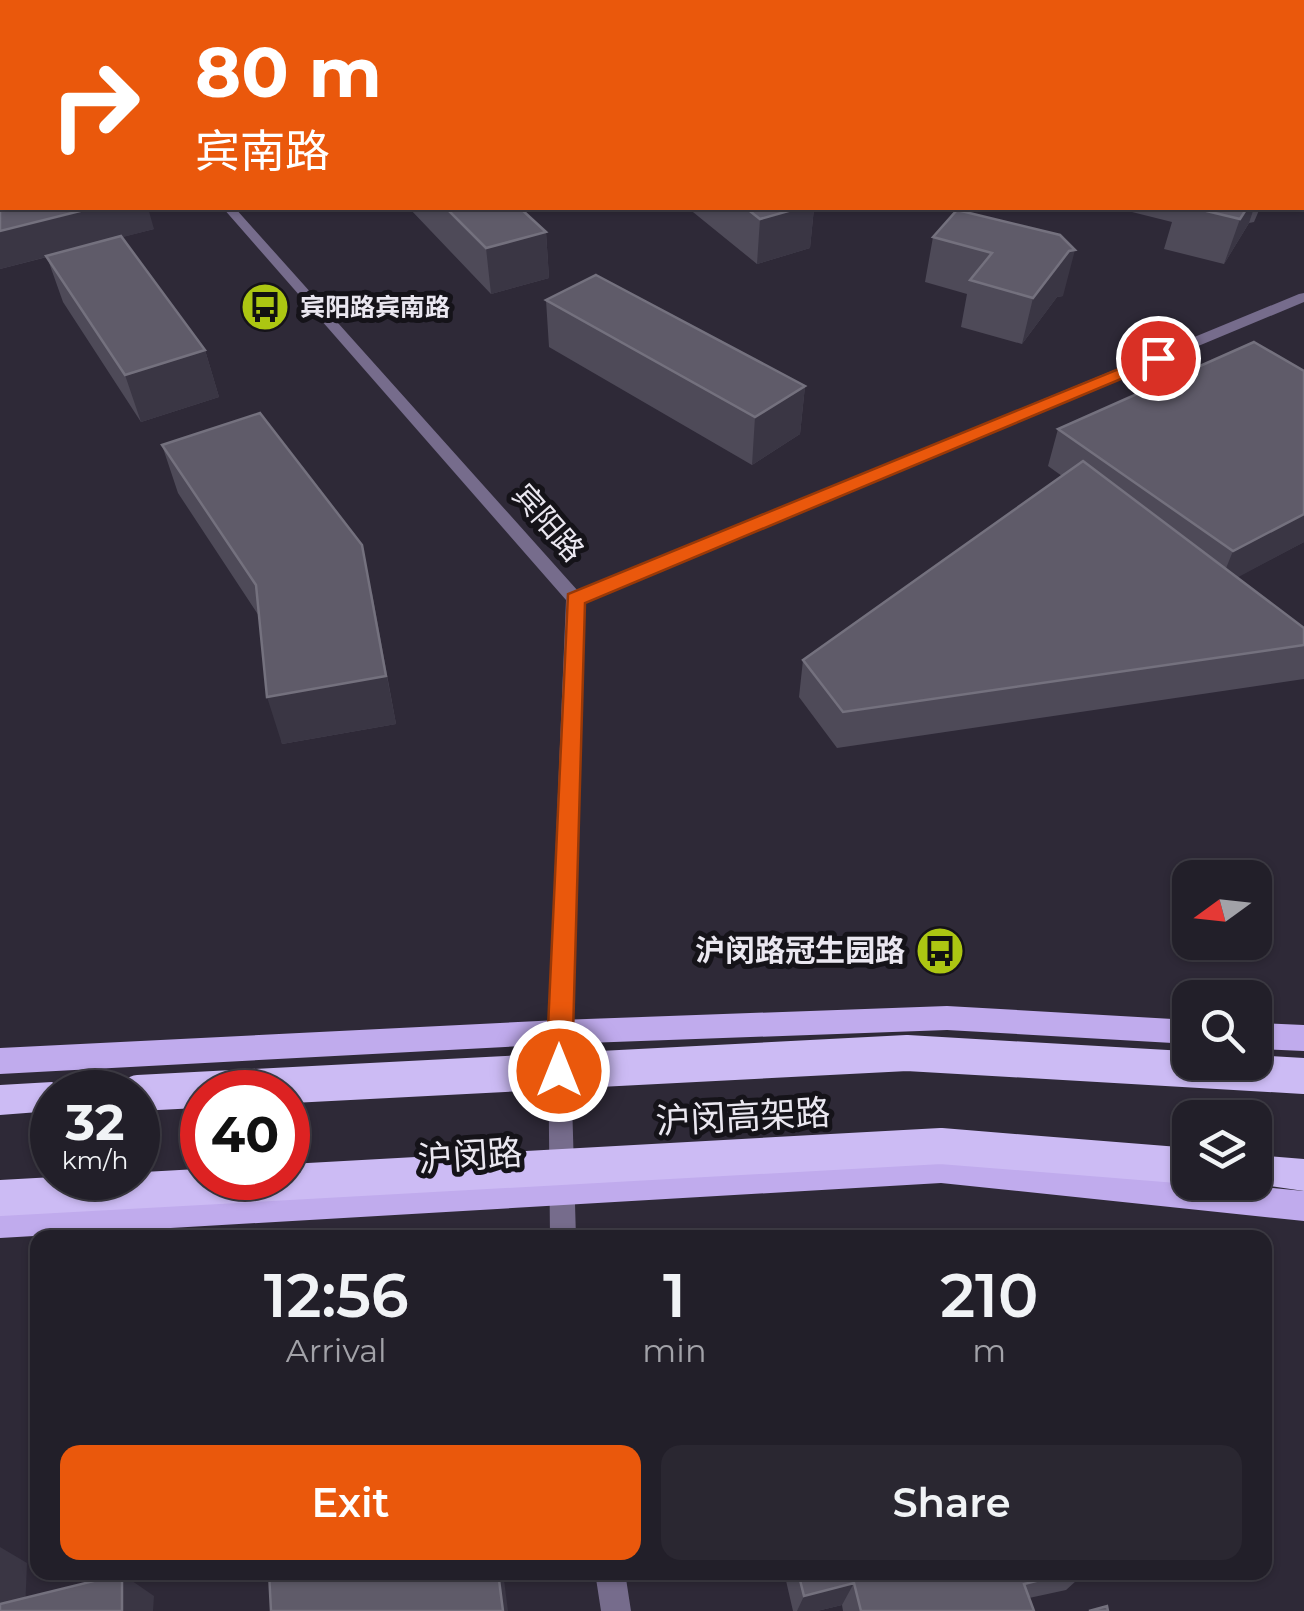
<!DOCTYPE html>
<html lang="en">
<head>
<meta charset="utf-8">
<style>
  :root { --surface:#221f29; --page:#2a2731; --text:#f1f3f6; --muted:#a2a2a8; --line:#3f3d46; --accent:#ea580c }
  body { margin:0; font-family:Montserrat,"Noto Sans SC",sans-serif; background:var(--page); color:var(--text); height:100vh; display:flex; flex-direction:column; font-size:38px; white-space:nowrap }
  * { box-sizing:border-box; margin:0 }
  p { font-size:32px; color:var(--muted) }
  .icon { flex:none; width:55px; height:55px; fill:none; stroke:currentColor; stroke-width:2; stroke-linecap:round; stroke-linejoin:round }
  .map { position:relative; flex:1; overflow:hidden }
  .drawer { position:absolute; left:30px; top:1230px; width:1242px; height:350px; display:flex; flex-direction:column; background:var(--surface); border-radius:20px; box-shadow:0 2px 8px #0004,0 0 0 2px var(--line) }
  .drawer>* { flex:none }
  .banner { position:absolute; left:0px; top:0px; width:1305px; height:210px; box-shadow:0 2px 8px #0004,0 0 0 2px var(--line); background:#ea580c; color:#fff; overflow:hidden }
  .needle { width:65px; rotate:255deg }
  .buttons { position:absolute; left:1172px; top:860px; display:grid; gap:20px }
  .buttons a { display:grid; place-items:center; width:100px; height:100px; border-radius:20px; background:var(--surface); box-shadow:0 2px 8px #0004,0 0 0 2px var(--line); font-size:50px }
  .speed { position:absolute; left:30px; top:1070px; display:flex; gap:20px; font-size:50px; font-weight:700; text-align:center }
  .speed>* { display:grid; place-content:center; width:130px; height:130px; border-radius:50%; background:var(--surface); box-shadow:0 2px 8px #0004,0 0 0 2px var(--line); line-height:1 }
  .speed small { font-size:25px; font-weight:400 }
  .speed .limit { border:15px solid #d22; background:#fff; color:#111 }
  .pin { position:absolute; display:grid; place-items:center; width:85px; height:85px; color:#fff; margin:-42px; border:5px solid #fff; border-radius:50%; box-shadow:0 2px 10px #0007 }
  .me { position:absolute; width:110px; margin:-55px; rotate:0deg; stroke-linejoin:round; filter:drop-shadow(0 0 8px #0008) }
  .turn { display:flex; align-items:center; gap:35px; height:210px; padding:0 30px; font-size:45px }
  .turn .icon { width:130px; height:130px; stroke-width:2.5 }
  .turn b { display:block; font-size:70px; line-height:85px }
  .eta { display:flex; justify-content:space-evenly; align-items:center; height:170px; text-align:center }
  .eta b { font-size:60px; font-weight:600; line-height:70px }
  .action { display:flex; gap:20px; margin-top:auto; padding:20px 30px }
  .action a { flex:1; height:115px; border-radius:20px; background:var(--accent); color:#fff; font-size:40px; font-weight:600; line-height:115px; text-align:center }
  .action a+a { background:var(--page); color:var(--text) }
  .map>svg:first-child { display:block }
</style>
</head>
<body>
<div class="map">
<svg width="1304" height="1611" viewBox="0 0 1304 1611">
  <rect width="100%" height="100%" fill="#2e2937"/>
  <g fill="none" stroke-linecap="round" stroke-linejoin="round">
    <!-- minor -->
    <path fill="#766c8c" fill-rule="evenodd" d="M35,0H47L48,2H37Z
      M223,208H235L578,591L1299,294L1304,293V302L584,602L570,1032L567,1039L559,1042L551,1039L548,1032L566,600Z"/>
    <!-- tertiary -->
    <path fill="#766c8c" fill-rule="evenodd" d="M559,1022L567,1025L570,1032L576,1238H550L548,1032L551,1025Z
      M595,1572H625L631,1611H601Z"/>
    <!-- primary -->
    <path fill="#c0abed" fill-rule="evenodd" d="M947,1006L1190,1020V1044L947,1030L559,1044L0,1074V1048L559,1020Z
      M1255,1023L1304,1025V1051L1255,1049Z
      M941,1155L1304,1191V1221L941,1183L0,1238V1208Z"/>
    <!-- trunk -->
    <path fill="#ccbbf4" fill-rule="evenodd" d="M52,1082L66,1092H52V1111L0,1115V1085Z
      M1255,1155L1304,1159V1191L1244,1182H1255Z"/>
    <!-- trunk-bridge -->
    <path stroke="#ccbbf4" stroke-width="36" d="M138,1093L907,1053L1304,1076
      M0,1198L941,1146L1190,1166"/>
  </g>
  <!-- wall -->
  <path fill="#4e4a58" d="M390,0H452L455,2H390Z
    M598,0H666L661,2H605Z
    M737,0H859V2H743Z
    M925,0H1009L1014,2H929Z
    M1124,0H1279L1285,2H1129Z
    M1302,10L1304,11V87L1302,86Z
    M0,114L154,229L122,237L205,350L219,397L141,422L63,302L47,257L0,269Z
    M409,208H520L546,232L549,278L491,294Z
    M688,208H814L810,248L757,264Z
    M1125,208H1260L1254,222L1249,223L1224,264L1164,249L1172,222L1124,210Z
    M957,210L1063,296L1057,297L1022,344L961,327L967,294L925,282L933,237Z
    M546,300L805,386L800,434L752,465L549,347Z
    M1304,371V542L1237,577L1304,628V679L837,748L799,697L803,660L1062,476L1048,466L1058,429Z
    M162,445L372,593L396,724L282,744L259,616L178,493Z
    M784,1572H1086L1066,1590L1029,1598L1034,1611H843L842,1605L817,1611H793Z"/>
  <!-- shaded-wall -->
  <path fill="#3a3644" d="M634,0H666L661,2H634Z
    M785,0H798V2H785Z
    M835,0H859V2H824Z
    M948,0H979V2H947Z
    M2,17V61H0V18Z
    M92,208H148L154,229L0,269V231Z
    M799,208H814L810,248L757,264L760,219Z
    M1247,208H1254L1249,223L1224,264L1240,219Z
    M546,232L549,278L491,294L486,248Z
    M1075,250L1063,296L1057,297L1022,344L1033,298L1069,251Z
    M205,350L219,397L141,422L125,375Z
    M805,386L800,434L752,465L755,417Z
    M1304,514V542L1218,588L1233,551Z
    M362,545L396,724L282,744L267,697Z
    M0,1547L27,1563L25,1611H0Z
    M498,1572H503L508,1611H503Z
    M122,1574L154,1596L153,1611H122Z
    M854,1583L842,1605L817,1611H797L804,1596Z"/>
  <!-- building -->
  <path fill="#5f5b69" stroke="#74717e" stroke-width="2.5" d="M0,0H27L28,2H2V17L0,18Z
    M403,0H452L455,2H406Z
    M809,0H835L824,2H813Z
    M978,0H1009L1014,2H967Z
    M1220,0H1279L1285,2H1225Z
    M1302,10L1304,11V38H1302Z
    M2,113V208H92L0,231V114Z
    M446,208H520L546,232L486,248Z
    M746,208H799L760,219Z
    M1194,208H1247L1240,219Z
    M957,210L1060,235L1075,250L1069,251L1033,298L970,280L992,253L933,237Z
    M121,236L205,350L125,375L46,256Z
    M596,275L805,386L755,417L546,300Z
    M1254,342L1304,371V514L1233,551L1058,429Z
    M260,413L362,545L386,676L267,697L256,585L162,445Z
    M1083,461L1304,628V645L843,712L803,660Z
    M269,1572H498L503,1611H271Z
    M798,1572H1072L1024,1584L1034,1611H861L854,1583L804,1596Z
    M122,1574V1611H0V1604Z
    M1107,1606L1108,1611H1089Z"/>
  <!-- route -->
  <path fill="#ea580c" stroke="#983908" stroke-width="2.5" d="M1158,353L1166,358L1164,361L585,603L572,1071L568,1079H550L546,1071L568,594Z"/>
  <!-- icons -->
  <defs>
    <g id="bus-disc" transform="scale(2.5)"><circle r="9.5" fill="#acc612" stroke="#151319"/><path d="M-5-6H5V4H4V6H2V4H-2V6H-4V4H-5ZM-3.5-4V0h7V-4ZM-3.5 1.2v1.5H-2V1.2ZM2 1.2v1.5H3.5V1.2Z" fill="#111"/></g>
  </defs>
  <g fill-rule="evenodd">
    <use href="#bus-disc" x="265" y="307"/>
    <use href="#bus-disc" x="940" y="951"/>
  </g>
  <g text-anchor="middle" stroke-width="10" stroke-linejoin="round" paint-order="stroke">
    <!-- far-poi labels -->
    <g font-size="25" font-weight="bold" fill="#eae7f0" stroke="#151319" text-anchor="start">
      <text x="300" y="316">宾阳路宾南路</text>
    </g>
    <!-- street labels -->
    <g font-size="30" fill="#eae7f0" stroke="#151319">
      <text transform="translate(548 523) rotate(49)" y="10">宾阳路</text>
    </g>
    <!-- poi labels -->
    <g font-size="30" font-weight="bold" fill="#eae7f0" stroke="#151319" text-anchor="end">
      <text x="905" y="961">沪闵路冠生园路</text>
    </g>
    <!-- near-street labels -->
    <g font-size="35" fill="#eae7f0" stroke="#151319">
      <text transform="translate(743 1117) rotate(-3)" y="12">沪闵高架路</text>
      <text transform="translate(470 1156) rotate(-4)" y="12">沪闵路</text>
    </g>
  </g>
</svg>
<div class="buttons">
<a><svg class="needle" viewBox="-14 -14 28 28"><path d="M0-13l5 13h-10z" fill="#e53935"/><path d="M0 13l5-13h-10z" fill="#a2a2a8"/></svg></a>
<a><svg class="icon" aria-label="search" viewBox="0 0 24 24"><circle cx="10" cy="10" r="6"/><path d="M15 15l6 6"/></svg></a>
<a><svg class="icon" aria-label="layers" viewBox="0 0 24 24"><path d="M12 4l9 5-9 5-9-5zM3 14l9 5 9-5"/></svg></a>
</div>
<div class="speed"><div>32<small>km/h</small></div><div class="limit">40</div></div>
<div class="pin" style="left:1158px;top:358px;background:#d93025"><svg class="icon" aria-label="arrive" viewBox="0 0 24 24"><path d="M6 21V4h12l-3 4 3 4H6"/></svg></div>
<svg class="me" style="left:559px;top:1071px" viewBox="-20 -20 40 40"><circle r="17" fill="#ea580c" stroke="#fff" stroke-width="3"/><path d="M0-11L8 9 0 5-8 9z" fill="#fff"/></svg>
<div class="banner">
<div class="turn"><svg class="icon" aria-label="right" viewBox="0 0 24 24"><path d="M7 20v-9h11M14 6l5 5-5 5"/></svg><div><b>80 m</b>宾南路</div></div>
</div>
<section class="drawer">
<div class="eta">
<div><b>12:56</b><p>Arrival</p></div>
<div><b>1</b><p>min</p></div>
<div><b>210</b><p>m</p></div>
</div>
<div class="action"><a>Exit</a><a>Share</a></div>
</section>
</div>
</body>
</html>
